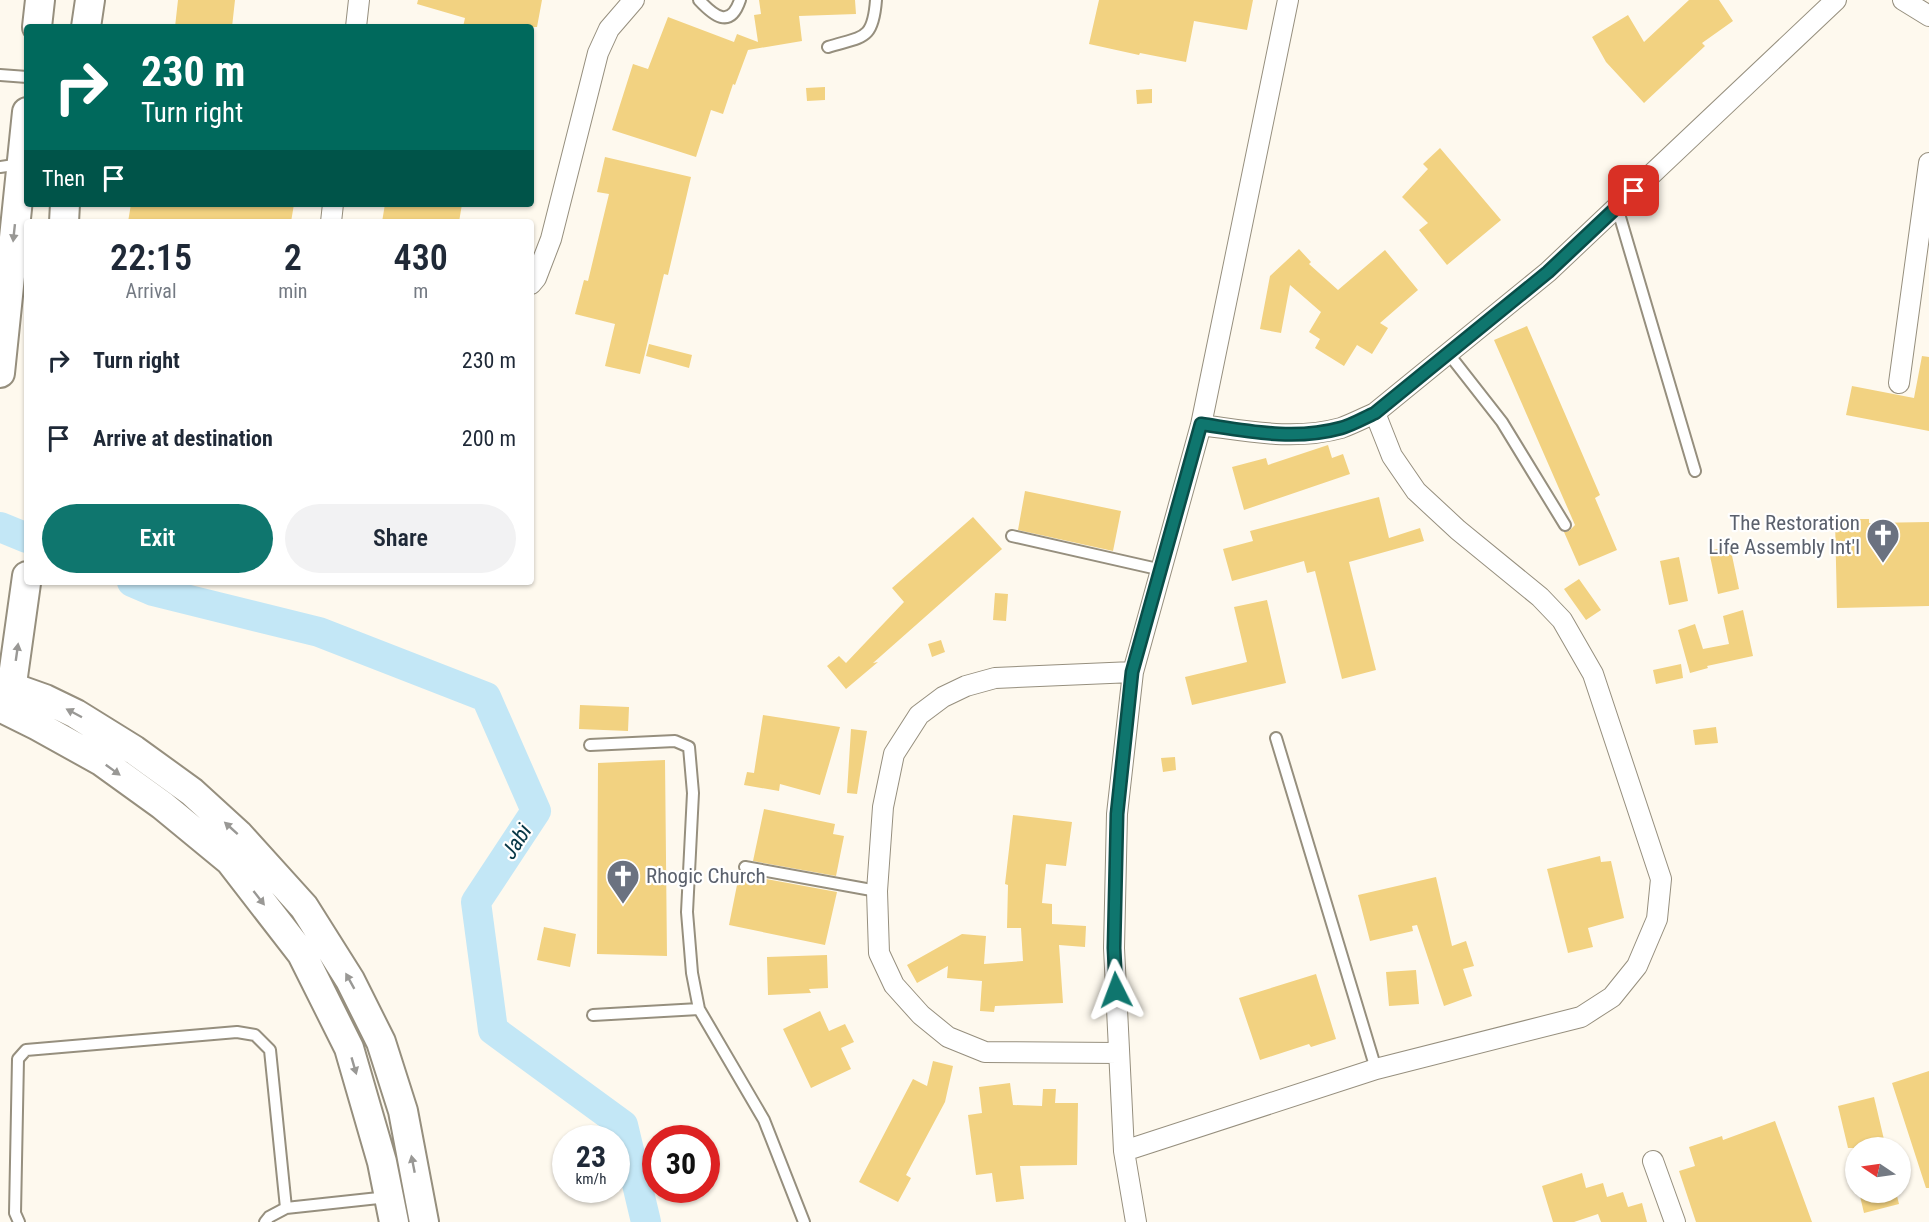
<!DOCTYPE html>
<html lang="en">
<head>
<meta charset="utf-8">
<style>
  :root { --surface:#fff; --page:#f2f2f3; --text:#1f2937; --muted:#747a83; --accent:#0f766e }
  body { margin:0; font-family:"Roboto Condensed",sans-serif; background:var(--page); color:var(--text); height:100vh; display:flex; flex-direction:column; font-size:22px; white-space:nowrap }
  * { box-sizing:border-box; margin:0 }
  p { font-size:20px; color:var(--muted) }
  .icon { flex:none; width:33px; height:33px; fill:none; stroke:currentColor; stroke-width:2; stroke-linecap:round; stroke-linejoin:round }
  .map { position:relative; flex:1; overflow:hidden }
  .drawer { position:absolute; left:24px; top:219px; width:510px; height:366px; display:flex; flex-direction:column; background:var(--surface); border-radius:6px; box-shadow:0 2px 4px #0004 }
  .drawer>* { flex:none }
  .top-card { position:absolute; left:24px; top:24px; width:510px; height:183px; border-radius:6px; box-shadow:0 2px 4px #0004; background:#00695c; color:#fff; overflow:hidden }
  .needle { width:39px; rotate:283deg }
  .controls { position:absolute; left:1845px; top:1137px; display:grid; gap:12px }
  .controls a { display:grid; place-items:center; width:66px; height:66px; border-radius:50%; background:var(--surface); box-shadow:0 2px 4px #0004; font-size:30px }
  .speed { position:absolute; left:552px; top:1125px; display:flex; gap:12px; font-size:30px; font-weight:700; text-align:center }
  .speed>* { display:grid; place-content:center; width:78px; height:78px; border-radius:50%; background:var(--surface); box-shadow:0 2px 4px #0004; line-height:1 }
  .speed small { font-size:15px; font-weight:400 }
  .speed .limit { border:9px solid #d22; background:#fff; color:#111 }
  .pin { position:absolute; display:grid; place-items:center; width:51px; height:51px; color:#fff; margin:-26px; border-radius:12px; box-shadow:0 3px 9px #0006 }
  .me { position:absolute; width:66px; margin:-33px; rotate:357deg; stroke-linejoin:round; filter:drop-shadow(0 0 4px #0008) }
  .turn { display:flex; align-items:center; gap:21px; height:126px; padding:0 18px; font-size:27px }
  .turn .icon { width:78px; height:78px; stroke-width:2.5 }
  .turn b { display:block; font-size:42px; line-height:51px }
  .then { display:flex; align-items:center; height:57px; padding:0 18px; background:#0003; gap:12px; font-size:22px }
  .eta { display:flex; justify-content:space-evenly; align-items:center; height:102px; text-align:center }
  .eta b { font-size:36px; font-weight:600; line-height:42px }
  .cta { display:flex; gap:12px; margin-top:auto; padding:12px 18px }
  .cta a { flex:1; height:69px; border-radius:36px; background:var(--accent); color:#fff; font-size:24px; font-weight:600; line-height:69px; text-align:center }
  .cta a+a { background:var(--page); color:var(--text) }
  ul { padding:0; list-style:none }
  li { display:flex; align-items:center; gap:18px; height:78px; padding:0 18px }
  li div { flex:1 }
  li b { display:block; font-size:22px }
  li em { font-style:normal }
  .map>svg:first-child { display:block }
</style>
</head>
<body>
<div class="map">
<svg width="1929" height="1222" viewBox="0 0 1929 1222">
  <rect width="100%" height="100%" fill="#fef9ee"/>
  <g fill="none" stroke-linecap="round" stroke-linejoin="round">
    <!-- river -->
    <path stroke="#c3e7f6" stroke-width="30" d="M0,527L27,538
      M132,582L153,591L319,632L486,697L536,811L476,902L493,1030L623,1125L646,1222"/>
  </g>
  <!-- building -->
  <path fill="#f2d281" d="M178,0H235L232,27H175Z
    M418,0H542L537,27H463L465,18L417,4Z
    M759,0H855L856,14L799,16L802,41L748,50L735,85L733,84L723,114L711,110L696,157L612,130L633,64L648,69L668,17L734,42L737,34L758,42L754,15L761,14Z
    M1099,0H1253L1247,30L1194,21L1186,62L1140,53L1139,55L1089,44Z
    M1689,0H1719L1733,21L1702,43L1705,46L1644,103L1606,62L1592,37L1628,15L1644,42Z
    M825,87V100L807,101L806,88Z
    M1152,89V103L1137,104L1136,90Z
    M1440,148L1501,220L1447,265L1419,230L1428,223L1402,197L1428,169L1423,164Z
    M605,157L691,177L668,275L664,274L640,374L605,366L615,324L575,314L584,280L588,281L609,194L597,192Z
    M131,204H294L291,222H128Z
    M385,204H462L459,222H382Z
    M1299,249L1311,262L1309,264L1338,290L1385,250L1418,290L1380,323L1388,328L1372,354L1357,345L1344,366L1315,348L1320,339L1309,332L1321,312L1290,285L1281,333L1260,329L1270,276Z
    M1527,326L1600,495L1595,498L1617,550L1579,566L1564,532L1569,531L1575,525L1494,340Z
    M649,344L692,355L689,368L646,356Z
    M1922,356L1929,357V431L1846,415L1852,386L1914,398Z
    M1328,445L1332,458L1343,454L1350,474L1244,510L1232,467L1266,458L1268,465Z
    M1025,491L1121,511L1113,551L1018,530Z
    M1379,497L1389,538L1420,528L1424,541L1349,562L1376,670L1342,679L1315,571L1307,573L1304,561L1232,581L1223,549L1253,541L1250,531Z
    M973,517L1002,549L873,663L878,662L846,689L827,666L839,656L846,663L904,602L892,588Z
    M1835,519H1869V523L1929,522V606L1837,608Z
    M1730,546L1739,589L1718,594L1709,551Z
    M1679,557L1688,601L1669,605L1660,561Z
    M1579,579L1601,610L1586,620L1564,589Z
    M995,593L1008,594L1006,621L993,620Z
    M1267,600L1286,683L1192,705L1185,677L1247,662L1234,607Z
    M1743,610L1753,656L1707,666L1708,668L1690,673L1678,630L1695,624L1703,649L1729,644L1723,616Z
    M941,640L945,652L932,657L928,644Z
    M1681,664L1683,678L1656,684L1653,670Z
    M580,705L629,707L628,731L579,729Z
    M763,715L840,727L820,795L780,784L779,791L744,785L747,772L754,773Z
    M1716,727L1718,743L1695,745L1693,730Z
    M851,729L867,731L857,794L847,793Z
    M1175,757L1176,770L1163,772L1161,758Z
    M665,760L667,956L597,954L598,763Z
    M764,809L835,824L833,834L844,836L836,876L753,861Z
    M1013,815L1072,822L1066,866L1046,864L1042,903L1052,904V924L1086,926L1085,947L1059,945L1063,1003L995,1006L994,1012L980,1011L982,981L947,978L948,966L917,983L907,965L962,934L986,936L984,964L1023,961L1021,928H1007L1008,885L1005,884Z
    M1600,856L1601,862L1611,861L1624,918L1588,928L1593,947L1568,953L1547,869Z
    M739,875L750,878V876L837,892L825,945L729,925Z
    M1436,877L1452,946L1466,941L1474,966L1463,969L1472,996L1444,1006L1417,925L1412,926L1413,931L1370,941L1358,895Z
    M544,927L576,934L570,967L537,960Z
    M827,955L828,988L809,989L811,993L768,995L767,957Z
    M1416,970L1419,1004L1389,1006L1386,972Z
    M1316,974L1336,1039L1311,1047L1309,1044L1260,1060L1239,998Z
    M820,1011L829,1031L845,1024L854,1042L841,1048L851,1069L811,1088L783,1029Z
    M933,1061L953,1066L945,1102L906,1175L911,1178L898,1202L859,1182L913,1079L927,1086Z
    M1929,1071V1188H1926L1892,1083Z
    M1010,1083L1013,1105L1042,1106L1043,1089H1056L1055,1103H1078L1077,1165L1020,1166L1024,1199L996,1202L992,1173L976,1175L968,1115L982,1113L979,1087Z
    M1874,1097L1886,1148H1848L1838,1106Z
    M1775,1121L1812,1222H1696L1679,1171L1695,1166L1689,1147L1722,1136L1723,1140Z
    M1582,1173L1586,1188L1603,1183L1607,1197L1623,1192L1628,1207L1642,1203L1647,1222H1601L1598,1214L1574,1222H1553L1542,1186Z
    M1859,1192H1896L1899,1204L1864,1213Z"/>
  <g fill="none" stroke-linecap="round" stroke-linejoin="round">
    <!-- lane casing -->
    <g stroke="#968f7e" stroke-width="14">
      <path id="lane" d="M699,0C713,15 730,30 740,0
        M828,47C863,36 873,41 876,0
        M0,75L27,77
        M0,167L21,164
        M1617,207L1695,471
        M1448,353L1502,422L1565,525
        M1012,536L1162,570
        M1276,738L1376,1069
        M590,745L675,741L689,747L693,793L687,912L692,973L699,1009L764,1120L804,1222
        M745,867L877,891
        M593,1015L699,1009
        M19,1222L15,1213L18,1059L26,1050L237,1032L255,1035L270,1050L286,1208
        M265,1222L269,1217L286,1208L388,1197"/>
    </g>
    <!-- street casing -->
    <g stroke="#968f7e" stroke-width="22">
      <path id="street" d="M1903,0L1929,16
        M356,27L359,0
        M331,222L333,204
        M531,284L536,278L551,239L598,53L609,29L634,0
        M1899,383L1929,163
        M1201,425C1248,431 1294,441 1341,428C1352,424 1364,418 1375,413L1548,272L1836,0
        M1119,1053L985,1052L948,1037L921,1015L894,985L879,953L877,891L883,807L894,754L919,715L943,697L966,686L995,678L1133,672
        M1124,1151L1376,1069L1581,1017L1612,997L1637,966L1657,919L1661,879L1593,674L1562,620L1540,597L1458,530L1416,491L1392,456L1375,413
        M1653,1161L1675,1222
        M1136,1222L1124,1151L1114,948L1117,814L1133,672L1201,425L1288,0"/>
    </g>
    <!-- secondary casing -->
    <g stroke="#968f7e" stroke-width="32">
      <path id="secondary" d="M37,27L40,0
        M86,27L90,0
        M64,222L65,204
        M0,373L27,112
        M0,683L45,699L76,714L134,750L192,792L238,834L304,907L350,980L381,1042L403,1111L424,1222
        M9,705L27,576
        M0,707L38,726L101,761L162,805L230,861L302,954L349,1048L382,1162L394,1222"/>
    </g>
    <!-- lane -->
    <use href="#lane" stroke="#fff" stroke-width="10"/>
    <!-- street -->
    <use href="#street" stroke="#fff" stroke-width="20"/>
    <!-- secondary -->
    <use href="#secondary" stroke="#fff" stroke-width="28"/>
  </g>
  <!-- one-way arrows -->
  <defs><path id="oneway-solid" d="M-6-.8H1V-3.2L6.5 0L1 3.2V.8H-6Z" transform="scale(1.5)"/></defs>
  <g fill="#999895">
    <use href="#oneway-solid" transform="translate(14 233) rotate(96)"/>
    <use href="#oneway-solid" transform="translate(17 652) rotate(-82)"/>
    <use href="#oneway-solid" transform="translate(74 713) rotate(-152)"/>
    <use href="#oneway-solid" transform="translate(113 770) rotate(36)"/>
    <use href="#oneway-solid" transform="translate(231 828) rotate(-138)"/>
    <use href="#oneway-solid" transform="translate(259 898) rotate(52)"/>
    <use href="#oneway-solid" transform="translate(350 981) rotate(-119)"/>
    <use href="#oneway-solid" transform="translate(354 1066) rotate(74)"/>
    <use href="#oneway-solid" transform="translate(413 1164) rotate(-101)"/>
  </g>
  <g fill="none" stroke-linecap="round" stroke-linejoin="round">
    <!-- route casing -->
    <g stroke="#0a4d48" stroke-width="15">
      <path id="route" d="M1116,990L1114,948L1117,814L1132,672L1201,424C1248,431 1294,441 1341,428C1352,425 1364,418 1375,413L1548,272L1634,191"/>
    </g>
    <!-- route -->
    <use href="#route" stroke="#0f766e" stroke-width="10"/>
  </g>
  <!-- icons -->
  <defs>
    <g id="church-pin" transform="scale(1.725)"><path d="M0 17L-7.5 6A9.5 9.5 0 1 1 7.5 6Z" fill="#6b7280" stroke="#fff"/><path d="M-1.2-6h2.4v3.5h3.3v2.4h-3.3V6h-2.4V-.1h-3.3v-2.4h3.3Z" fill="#fff"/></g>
  </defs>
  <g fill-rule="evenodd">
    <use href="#church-pin" x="1883" y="535"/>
    <use href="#church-pin" x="623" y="876"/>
  </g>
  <g text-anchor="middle" stroke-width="4.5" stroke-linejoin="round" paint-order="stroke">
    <!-- worship labels -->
    <g font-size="21" fill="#5b616d" stroke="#fff" text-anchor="end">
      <text x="1860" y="530">The Restoration<tspan x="1860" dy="24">Life Assembly Int'l</tspan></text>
      <text x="646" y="883" text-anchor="start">Rhogic Church</text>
    </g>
    <!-- water labels -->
    <g font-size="22" font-style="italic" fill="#063645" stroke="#fff">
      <text transform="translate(516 841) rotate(-57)" y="8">Jabi</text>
    </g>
  </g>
</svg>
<div class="controls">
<a><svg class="needle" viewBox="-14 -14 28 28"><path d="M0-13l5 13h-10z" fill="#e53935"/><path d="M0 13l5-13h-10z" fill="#747a83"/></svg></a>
</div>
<div class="speed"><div>23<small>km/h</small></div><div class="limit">30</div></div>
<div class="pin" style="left:1634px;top:191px;background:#d93025"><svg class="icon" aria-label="arrive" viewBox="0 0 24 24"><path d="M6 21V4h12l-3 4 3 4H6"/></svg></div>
<svg class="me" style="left:1116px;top:990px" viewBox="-20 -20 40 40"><path d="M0-17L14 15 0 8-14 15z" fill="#0f766e" stroke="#fff" stroke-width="4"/></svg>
<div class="top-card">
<div class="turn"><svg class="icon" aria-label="right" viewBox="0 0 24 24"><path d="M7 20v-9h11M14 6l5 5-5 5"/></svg><div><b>230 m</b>Turn right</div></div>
<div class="then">Then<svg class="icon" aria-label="arrive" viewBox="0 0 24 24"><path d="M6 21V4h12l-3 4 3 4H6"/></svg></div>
</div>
<section class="drawer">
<div class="eta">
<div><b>22:15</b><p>Arrival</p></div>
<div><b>2</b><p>min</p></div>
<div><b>430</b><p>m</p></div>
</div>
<ul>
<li><svg class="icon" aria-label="right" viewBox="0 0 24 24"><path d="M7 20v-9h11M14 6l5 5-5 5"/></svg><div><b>Turn right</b></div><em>230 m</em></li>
<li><svg class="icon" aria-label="arrive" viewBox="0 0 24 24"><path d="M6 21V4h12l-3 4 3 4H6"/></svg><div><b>Arrive at destination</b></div><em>200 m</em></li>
</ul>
<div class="cta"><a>Exit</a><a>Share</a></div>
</section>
</div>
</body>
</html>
